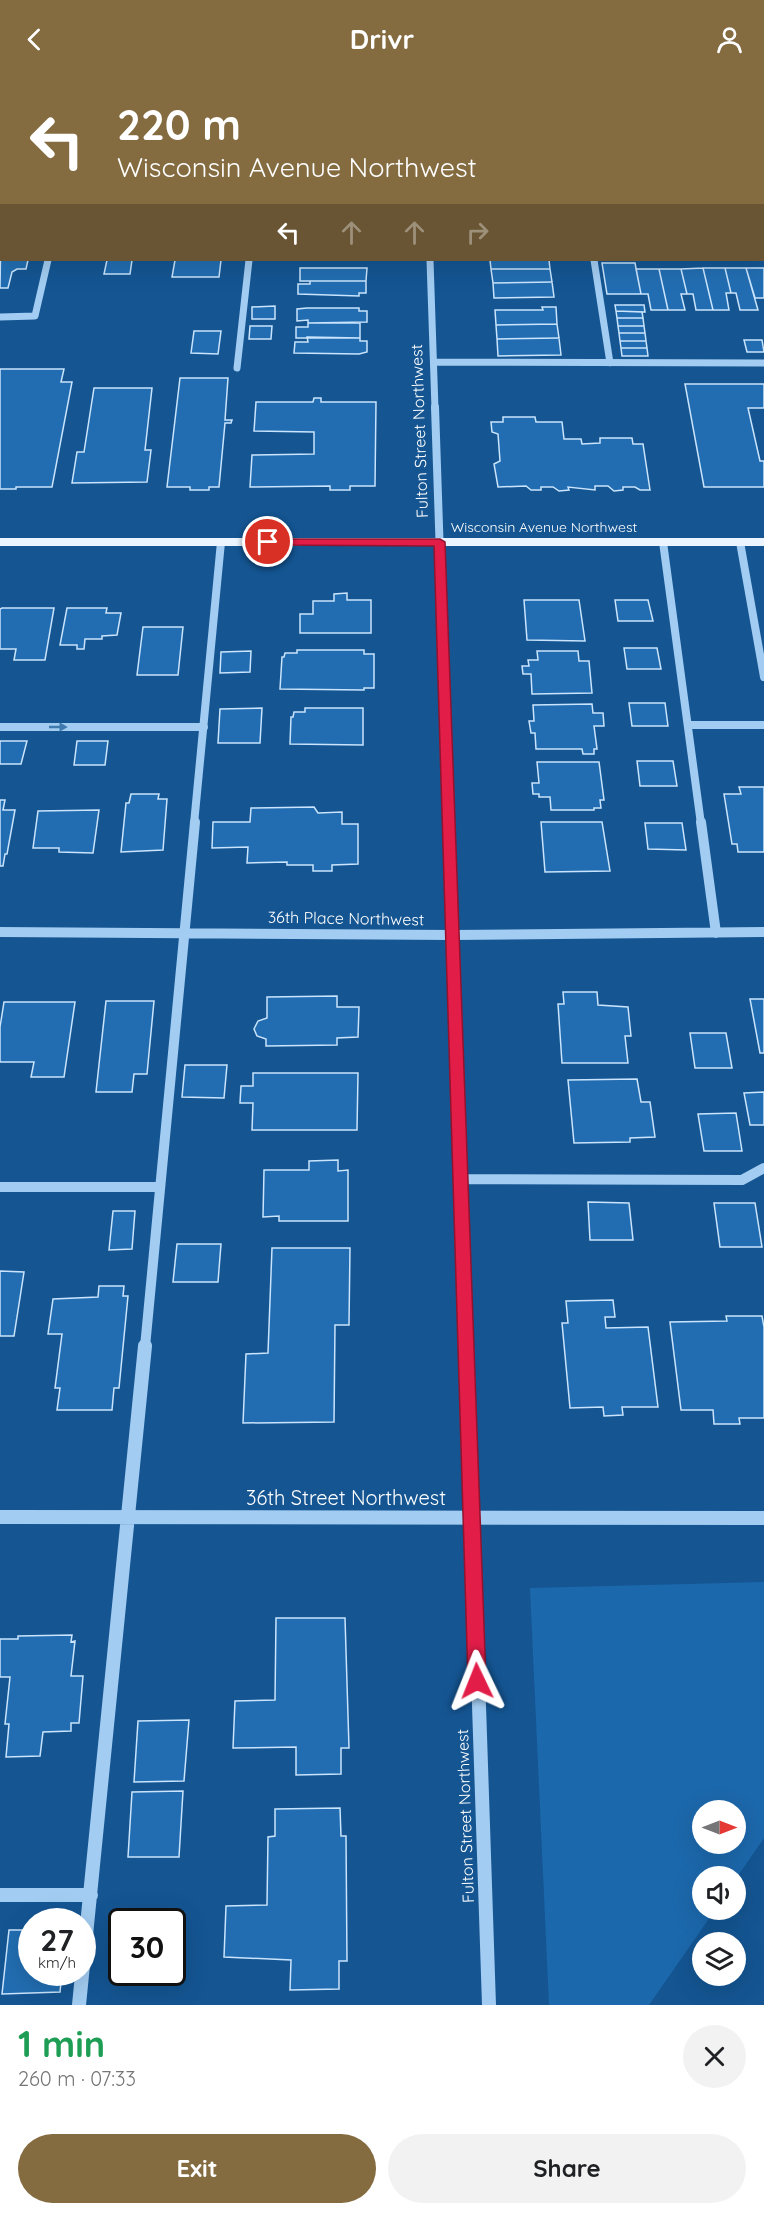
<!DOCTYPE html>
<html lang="en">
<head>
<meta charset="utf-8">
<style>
  :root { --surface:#fff; --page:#f2f2f2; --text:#202124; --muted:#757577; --accent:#846b40 }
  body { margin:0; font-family:Quicksand,sans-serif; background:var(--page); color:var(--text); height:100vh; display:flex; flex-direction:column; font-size:22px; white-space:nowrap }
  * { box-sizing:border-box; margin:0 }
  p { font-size:20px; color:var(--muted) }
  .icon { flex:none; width:33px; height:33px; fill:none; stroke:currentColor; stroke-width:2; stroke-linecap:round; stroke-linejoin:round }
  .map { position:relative; height:1927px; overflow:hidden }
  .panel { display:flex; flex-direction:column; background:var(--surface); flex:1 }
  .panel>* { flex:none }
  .guide { position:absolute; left:0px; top:0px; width:765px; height:183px; box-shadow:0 6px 24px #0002; background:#846b40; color:#fff; overflow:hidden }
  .needle { width:39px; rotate:90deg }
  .fabs { position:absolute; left:692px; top:1722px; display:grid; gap:12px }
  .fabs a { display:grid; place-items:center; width:54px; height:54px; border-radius:50%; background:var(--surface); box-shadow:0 6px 24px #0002; font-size:30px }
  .speed { position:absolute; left:18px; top:1830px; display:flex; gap:12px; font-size:30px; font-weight:700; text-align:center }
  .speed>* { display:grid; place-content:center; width:78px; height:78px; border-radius:50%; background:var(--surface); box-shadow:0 6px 24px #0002; line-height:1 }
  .speed small { font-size:15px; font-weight:400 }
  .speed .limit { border:3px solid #111; border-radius:9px; background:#fff; color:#111 }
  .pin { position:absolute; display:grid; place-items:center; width:51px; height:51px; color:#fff; margin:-26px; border:3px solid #fff; border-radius:50%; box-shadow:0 2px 6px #0007 }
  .me { position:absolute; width:66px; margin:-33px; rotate:358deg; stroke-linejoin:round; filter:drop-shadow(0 0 4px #0008) }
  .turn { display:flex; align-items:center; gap:21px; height:126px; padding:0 18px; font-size:27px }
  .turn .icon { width:78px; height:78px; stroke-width:2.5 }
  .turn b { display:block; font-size:42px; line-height:51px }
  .lanes { display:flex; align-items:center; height:57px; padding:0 18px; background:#0003; justify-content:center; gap:30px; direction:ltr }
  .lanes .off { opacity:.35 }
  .round { display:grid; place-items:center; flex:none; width:63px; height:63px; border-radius:32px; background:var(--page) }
  .summary { display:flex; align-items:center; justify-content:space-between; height:102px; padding:0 18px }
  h1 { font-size:36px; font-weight:700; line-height:45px; color:#1e9e55 }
  .cta { display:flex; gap:12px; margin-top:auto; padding:12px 18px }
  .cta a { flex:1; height:69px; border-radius:36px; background:var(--accent); color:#fff; font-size:24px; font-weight:700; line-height:69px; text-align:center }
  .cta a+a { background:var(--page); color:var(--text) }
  header { display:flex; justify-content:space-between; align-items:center; height:78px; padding:0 18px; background:var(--accent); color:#fff; font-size:27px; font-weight:700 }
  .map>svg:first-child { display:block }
</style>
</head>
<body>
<header><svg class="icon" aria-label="back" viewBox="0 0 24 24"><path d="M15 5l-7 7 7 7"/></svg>Drivr<svg class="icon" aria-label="person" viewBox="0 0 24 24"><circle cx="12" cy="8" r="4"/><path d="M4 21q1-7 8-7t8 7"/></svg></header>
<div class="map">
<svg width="764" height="1927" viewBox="0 0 764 1927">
  <rect width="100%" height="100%" fill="#145592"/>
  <!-- green -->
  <path fill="#1c68ac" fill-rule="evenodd" d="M764,1504V1760L735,1802V1798H702V1832H715L649,1927H549L530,1510ZM702,1732H735V1766H702Z"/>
  <!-- building -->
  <path fill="#226db1" stroke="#c9e4fc" stroke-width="1.5" d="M2,88V182H28L26,191H17L12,194L8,210H0Z
    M107,182H132L130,196H104Z
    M175,182H221L219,199H172Z
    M490,182H549L550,191H491Z
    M602,185H635L641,216H607Z
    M300,190H367L366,203H300Z
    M703,190H725L731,215H726L729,232H713Z
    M703,190L713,232H696L693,216H687L681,191Z
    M725,190H746L758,232H740L736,215H731Z
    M746,190H764V220H755Z
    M491,191H550L552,204L493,205Z
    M636,191H659L668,232H651L648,216H641Z
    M659,191H681L687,216H681L685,232H668Z
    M310,203H366V215H359V218L298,216V206H310Z
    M552,204L554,219L494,220L493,205Z
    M615,227H644L645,234L616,233Z
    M275,228V241H252V229Z
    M542,229H556L557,246L496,247L495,232H543Z
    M307,230H359V233H367V244L308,245V242L297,243V231Z
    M616,233L642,234L643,240H617Z
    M617,240H643L644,248H618Z
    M308,245H360V260H296V249H308Z
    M557,246L559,260L497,261L496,247Z
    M250,248H272L271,261H249Z
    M618,248H644L645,255H619Z
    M194,253H221L218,276L191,275Z
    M619,255H645L646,263H620Z
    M307,259L360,260V263H367V274L359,276L294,275L295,264H308Z
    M559,260L561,277L498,278L497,261Z
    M744,262H762L764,274H747Z
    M620,263H646L647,270H621Z
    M621,270H647L648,278H622Z
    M0,291H64L61,304H72L52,409H16V411H0Z
    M180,300H228L225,342H232L231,345H225L219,409H209V412H190V409H167Z
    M685,306H764V330H748L760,383H764V409H704Z
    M94,310H152L145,372H151L147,404L72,405L77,374H84Z
    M314,320H321V324H376L375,408H350V412H330V408L250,409L252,377L314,376V354L254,353L256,324H313Z
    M503,339H535L536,344H562L564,361H581L582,366L600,365V360H632L633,366H643L650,412H640L635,409H623V412L614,413L608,408H595V412L568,409L569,412L559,413L553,409H541V412H531L526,408L498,409L494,386L500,383L498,356L492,354L491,344H503Z
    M347,515V522H371V555H300V536H313V523H334V516Z
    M524,522H579L585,563L527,562Z
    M615,522H648L653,543H618Z
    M2,530H54L45,582H14L16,571H0V531Z
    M67,530H107L106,535H121L117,557L102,558V561H85L84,571H77V567H60Z
    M143,549H183L178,597H137Z
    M624,570H657L661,591H627Z
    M297,572H364V576H374V610H364V612L280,611L282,579H284L285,575H297Z
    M251,573L250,594L220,595L221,574Z
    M537,573H578L579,583H589L592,615L532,616L531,596H523L522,588H529L528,582H538Z
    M629,625H665L668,648H632Z
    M592,626L593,635H603L604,648H594L597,671H594V676H583L582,671H536L535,655H531L529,643H534L533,627Z
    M262,630L260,665H218L220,631Z
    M305,630H363V667L290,666L291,639H293L294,634H305Z
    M0,663H27L21,686H0Z
    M77,663H108L105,687H74Z
    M637,683H673L677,708H640Z
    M537,684H599L604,722H600L601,730H594V732H551L550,719H539V716H533L532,705H539Z
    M739,709H764V774H738L737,766H732L724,716H741Z
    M131,716H159L158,721H167L163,772L121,774L126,725H129Z
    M0,722H5L3,732H15L7,776H5L3,788H0Z
    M314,729L318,735L342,734V746H358V786L332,787V793H313V787H287V784L247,785L248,769L212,770L213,744H250L251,730Z
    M99,732L93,775L59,774V770H33L38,733Z
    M541,744H602L610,793L545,794Z
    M645,745H682L686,772L648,771Z
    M563,914H597L598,927L628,929L631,958H625L628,985H562L558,926H564Z
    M337,918V929H359L358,959L337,960V967L266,968V961L257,958L254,951L258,943L267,940V919Z
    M750,921H764V975H760Z
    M106,923H154L147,996H134L132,1014H96Z
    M4,924H75L64,999H31L34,984H0V949Z
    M690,955H726L732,990H695Z
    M185,987H227L224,1020L182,1019Z
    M253,995H358L357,1052H252L253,1025H240L241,1008H253Z
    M637,1001L641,1024H650L655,1059L630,1060V1064L574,1065L568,1002Z
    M764,1014V1047H750L744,1015Z
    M736,1035L742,1073H704L698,1036Z
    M338,1082V1093L348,1092V1143H279V1138L263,1139L264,1092H309V1083Z
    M588,1124L629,1125L633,1162H590Z
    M714,1125H755L762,1169H720Z
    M113,1133H135L132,1171L109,1172Z
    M177,1166H221L218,1204H173Z
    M272,1170H350L349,1247H335L334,1344L243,1345L246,1276L268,1275Z
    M0,1193L24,1194L14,1258H0Z
    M99,1208H124L123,1218H128L119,1310H114L112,1332H57L60,1310H55L62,1256H48L53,1221L98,1219Z
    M613,1222L615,1239H605L606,1250L648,1249L658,1329H622L623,1337L604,1338L603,1329L570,1330L562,1245H568L566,1223Z
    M726,1238H762L764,1249V1340H739L740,1346H714L713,1332H681L670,1244L727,1243Z
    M276,1540H345L349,1670H341V1696L296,1697V1669L233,1670L235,1623L275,1622Z
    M72,1557L71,1564L75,1563L71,1598H83L79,1645H71V1653L43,1654L40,1678L6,1679L9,1646H5L10,1599H0V1561H18V1558Z
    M189,1642L184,1703L134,1704L138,1643Z
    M183,1713L179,1779H128L132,1714Z
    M340,1730L341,1758H346L347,1883H339V1911L290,1912L291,1882L224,1879L226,1828L267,1827L268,1759L275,1758V1731Z
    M9,1852H32V1894H62L60,1914L2,1916Z"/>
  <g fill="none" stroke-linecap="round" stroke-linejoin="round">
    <!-- minor-far3 -->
    <path stroke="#a2ccf1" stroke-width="7" d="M430,182L435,331
      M594,182L610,285
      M0,239L35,238L48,182
      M434,284L764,285
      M237,290L249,182"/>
    <!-- minor-far2 -->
    <path stroke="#a2ccf1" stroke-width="8" d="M435,329L449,746
      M663,464L701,746
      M740,464L764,599
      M688,647H764
      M0,649H204
      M194,746L221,464"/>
    <!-- minor-far1 -->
    <path stroke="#a2ccf1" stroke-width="10" d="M449,744L467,1269
      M701,744L716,855
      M0,854L453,857L764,854
      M460,1101L742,1102L764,1090
      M0,1109H160
      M145,1269L195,744"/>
    <!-- minor -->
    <path stroke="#a2ccf1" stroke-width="14" d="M467,1268L489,1927
      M0,1439L764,1440
      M0,1817H91
      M79,1927L145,1268"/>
    <!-- major -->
    <path fill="#ecf5ff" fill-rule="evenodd" d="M0,460H764V468H0Z"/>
  </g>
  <!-- one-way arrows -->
  <defs><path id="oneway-solid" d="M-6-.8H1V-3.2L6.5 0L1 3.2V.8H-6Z" transform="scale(1.5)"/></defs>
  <use fill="#3f79ae" href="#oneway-solid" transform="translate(58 649)"/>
  <!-- route -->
  <path fill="#e11d48" stroke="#92132f" stroke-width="1.5" d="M268,461H440L445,464L486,1603L483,1609L477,1612L471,1609L468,1603L434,468L265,467V462Z"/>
  <g text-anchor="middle" stroke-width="6" stroke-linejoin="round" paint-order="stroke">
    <!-- far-street labels -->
    <g font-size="14" fill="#fff" stroke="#145592">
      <text x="544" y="454">Wisconsin Avenue Northwest</text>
    </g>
    <!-- street labels -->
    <g font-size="16" fill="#fff" stroke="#145592">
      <text transform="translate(419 353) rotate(-92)" y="6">Fulton Street Northwest</text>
      <text transform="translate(346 840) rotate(1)" y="6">36th Place Northwest</text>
      <text transform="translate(465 1738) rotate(-92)" y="6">Fulton Street Northwest</text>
    </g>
    <!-- near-street labels -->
    <g font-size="20" fill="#fff" stroke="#145592">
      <text x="346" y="1427">36th Street Northwest</text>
    </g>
  </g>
</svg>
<div class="fabs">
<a><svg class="needle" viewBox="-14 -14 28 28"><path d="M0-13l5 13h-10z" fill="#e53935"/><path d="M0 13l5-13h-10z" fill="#757577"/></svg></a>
<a><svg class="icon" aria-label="sound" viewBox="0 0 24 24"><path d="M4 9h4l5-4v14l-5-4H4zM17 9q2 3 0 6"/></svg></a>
<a><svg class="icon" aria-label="layers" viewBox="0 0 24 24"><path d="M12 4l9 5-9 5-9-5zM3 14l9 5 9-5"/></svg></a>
</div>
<div class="speed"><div>27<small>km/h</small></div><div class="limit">30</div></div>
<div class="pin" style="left:268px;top:464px;background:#d93025"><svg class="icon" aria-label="arrive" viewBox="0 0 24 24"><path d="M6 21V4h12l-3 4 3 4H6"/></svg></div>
<svg class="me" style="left:477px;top:1603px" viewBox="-20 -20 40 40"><path d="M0-17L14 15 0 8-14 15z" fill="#e11d48" stroke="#fff" stroke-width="4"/></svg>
<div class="guide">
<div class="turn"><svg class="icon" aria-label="left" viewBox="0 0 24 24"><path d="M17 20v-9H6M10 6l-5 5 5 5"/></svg><div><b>220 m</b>Wisconsin Avenue Northwest</div></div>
<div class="lanes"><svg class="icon" aria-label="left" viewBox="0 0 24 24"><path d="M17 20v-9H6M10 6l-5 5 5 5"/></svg><svg class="icon off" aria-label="ahead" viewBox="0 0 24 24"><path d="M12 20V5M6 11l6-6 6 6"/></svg><svg class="icon off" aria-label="ahead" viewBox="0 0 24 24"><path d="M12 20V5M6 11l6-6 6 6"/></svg><svg class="icon off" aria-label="right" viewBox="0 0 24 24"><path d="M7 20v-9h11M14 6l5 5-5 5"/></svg></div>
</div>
</div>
<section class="panel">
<div class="summary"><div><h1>1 min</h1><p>260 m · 07:33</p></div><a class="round"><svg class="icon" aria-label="close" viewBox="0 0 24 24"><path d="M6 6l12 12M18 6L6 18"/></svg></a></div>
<div class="cta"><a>Exit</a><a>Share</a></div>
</section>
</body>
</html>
